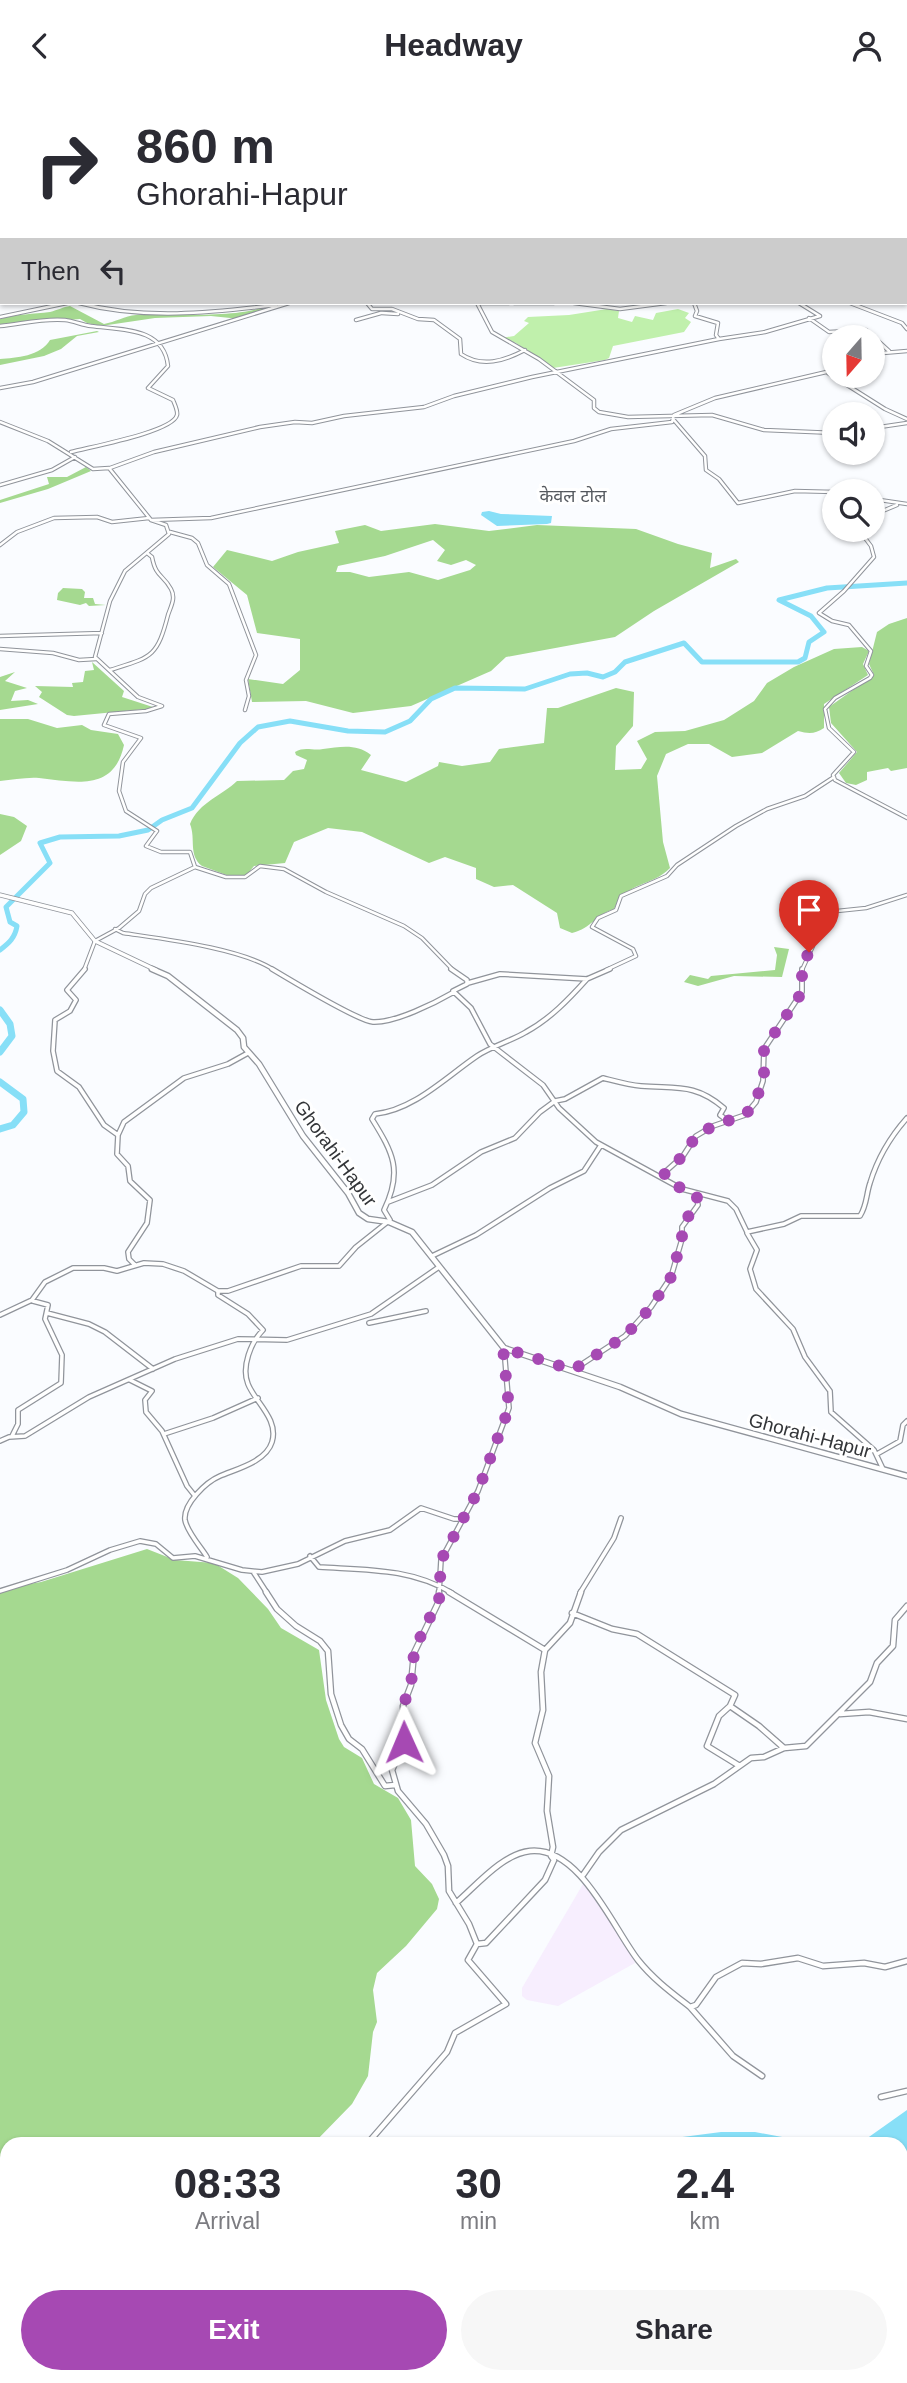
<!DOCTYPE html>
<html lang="en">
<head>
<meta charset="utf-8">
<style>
  :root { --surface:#fff; --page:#f7f7f7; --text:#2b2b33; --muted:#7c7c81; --accent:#a649b3 }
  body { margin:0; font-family:Helvetica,"Noto Sans Devanagari",sans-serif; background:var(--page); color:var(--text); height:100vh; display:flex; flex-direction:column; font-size:26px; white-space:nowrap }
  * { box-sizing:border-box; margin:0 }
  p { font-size:23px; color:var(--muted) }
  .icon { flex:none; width:38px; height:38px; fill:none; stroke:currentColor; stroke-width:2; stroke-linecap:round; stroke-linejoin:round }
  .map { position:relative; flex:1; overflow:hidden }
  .details { position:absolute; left:0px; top:2046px; width:908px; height:247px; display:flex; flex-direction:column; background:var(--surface); border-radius:21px 21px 0 0; box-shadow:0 2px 5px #0004 }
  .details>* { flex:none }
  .hud { position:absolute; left:0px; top:0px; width:908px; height:214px; box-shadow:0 2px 5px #0004; background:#fff; color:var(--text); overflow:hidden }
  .needle { width:46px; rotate:200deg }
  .buttons { position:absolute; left:822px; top:234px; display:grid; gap:14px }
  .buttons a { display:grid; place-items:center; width:63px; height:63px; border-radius:50%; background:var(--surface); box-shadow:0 2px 5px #0004; font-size:35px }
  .pin { position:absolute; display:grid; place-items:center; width:60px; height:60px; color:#fff; margin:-72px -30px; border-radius:50% 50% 50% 0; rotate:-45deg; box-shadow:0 0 7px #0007 }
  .pin .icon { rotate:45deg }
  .me { position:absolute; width:77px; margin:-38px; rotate:359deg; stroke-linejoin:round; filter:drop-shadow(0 0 5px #0008) }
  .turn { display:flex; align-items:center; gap:24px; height:147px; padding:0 21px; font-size:32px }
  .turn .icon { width:91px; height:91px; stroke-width:2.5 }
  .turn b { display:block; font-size:49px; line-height:60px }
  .then { display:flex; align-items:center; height:66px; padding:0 21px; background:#0003; gap:14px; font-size:26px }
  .eta { display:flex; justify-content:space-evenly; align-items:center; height:119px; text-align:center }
  .eta b { font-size:42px; font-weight:700; line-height:49px }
  .primary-button { display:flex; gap:14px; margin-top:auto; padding:14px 21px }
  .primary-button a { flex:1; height:80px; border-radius:42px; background:var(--accent); color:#fff; font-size:28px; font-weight:700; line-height:80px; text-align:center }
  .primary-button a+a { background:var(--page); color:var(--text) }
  header { display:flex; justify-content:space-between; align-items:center; height:91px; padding:0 21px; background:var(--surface); font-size:32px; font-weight:700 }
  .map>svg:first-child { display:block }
</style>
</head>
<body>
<header><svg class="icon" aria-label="back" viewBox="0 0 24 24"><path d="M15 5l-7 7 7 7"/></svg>Headway<svg class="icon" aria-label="person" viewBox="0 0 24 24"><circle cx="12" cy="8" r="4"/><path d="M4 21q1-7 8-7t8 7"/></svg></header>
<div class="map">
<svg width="907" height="2292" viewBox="0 0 907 2292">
  <rect width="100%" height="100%" fill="#fafcff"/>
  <!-- education -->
  <path fill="#f7eefe" d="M583,1793L608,1824L631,1861L635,1872L558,1915L527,1909L522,1905V1897Z"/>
  <!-- green -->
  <path fill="#c0f0ac" d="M607,218L619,220L618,227L632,231L635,225L653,229L656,222L678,218L689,222L685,227L691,231L684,241L613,255L609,267L605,269L553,277L516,252L501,247L514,245L529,232L524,230L528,226L569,224Z
    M157,2286H241L233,2292H155Z"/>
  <!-- forest -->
  <path fill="#a5d990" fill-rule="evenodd" d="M268,212H277L271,217L240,228L211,225L155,227L101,235L87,232L80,228L0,235V228C17,223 33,223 50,221C58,219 63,216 70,215L104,233C115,231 125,225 136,224C160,223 258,228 268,212Z
    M97,240L99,241L77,245L61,258L44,265L0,274V268C16,267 41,265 50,249Z
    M86,376L91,380L48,398L0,412V409L49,393L47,386H67Z
    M435,433L489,440L537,434L636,438L678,453L712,462L710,477L736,468L739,471L654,520L615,546L506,566L491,580L411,615L353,622L306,610L252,611L248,588L283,593L300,579V548L257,542L247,504L213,476L227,459L272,470L298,461L339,452L335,440L365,434L381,440ZM433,449L445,459L437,470L451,474L466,469L476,474L470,479L438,489L409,481L369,486L350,481H336L338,475L385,465Z
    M63,497L82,498L85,501L84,507H93L95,513L106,514L89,515L86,512L80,514L57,509L58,502Z
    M907,527V677L891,680L888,677L867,681V689L856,694L846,692L839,682L857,661L831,632L829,616L874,584L869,573L877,541L889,533Z
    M862,556L869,560L863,573L868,584L824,613V637C815,643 809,643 798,640L762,662L732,666L709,653H688L666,663L657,685L663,751L670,777C652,796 626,790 614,818C595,824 592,837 572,842L560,837L557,822L513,794L494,796L476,788V777L445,766L429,772L362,741L328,737L294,751L285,772L254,775L244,787L232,786L202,775C188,764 196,748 190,733C199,711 223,704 237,690L284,689L293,680L304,678L307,669L296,664L295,661C305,655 312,660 323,658C340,656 356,652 371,664L361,679L406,691L438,675L439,671L462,675L490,671L499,658L544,652L547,617H558L616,597L634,601L633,635L616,655L615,679L641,678L647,668L637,650L655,641L685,640L724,629L754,610L767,592L794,576L834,558Z
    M92,571L124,600L122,606L156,617L74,625L67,624L39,606L42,601L35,595L73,596L72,592L83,591L85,580L94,579Z
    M15,581L5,590L27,597L15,600L11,610L28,609L38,613L0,619V586Z
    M0,628H28L57,637L82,634L91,639L118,643L124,654C114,701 76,691 39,687C26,686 13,689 0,690Z
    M0,723L14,726L27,735L21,750L0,764Z
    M774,856L789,858L782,886L734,885L698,895L684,891L690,884L708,888L711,885L775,879L777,864Z
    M147,1458L175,1469L214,1472L238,1487L268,1518L281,1537L319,1559L326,1609L339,1648L344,1656L362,1667L374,1693L398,1707L411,1729L415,1775L432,1793L439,1808L437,1818L406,1855L377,1882L373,1899L377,1931L373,1941L368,1985L352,2013L313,2053H7V2285L0,2284V1498L41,1491Z"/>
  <!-- water -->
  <path fill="#87dff7" d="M489,420L501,423L552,425L551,432L547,433L497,435L481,424L482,421Z
    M907,2019V2068H901V2053H859Z
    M721,2041H755L820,2053H659L667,2048Z"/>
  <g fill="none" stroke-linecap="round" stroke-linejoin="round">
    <!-- river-far1 -->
    <path stroke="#87dff7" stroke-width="5" d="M0,859C9,852 15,847 17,835L10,831L6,816L50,772L40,752L60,746L119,745L148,739L162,729L192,717L240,652L258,636L290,630L348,640L385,641L410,630L431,608L455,597L525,598L570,583L587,582L603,586L615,581L625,571L684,552L702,571H798L805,567L809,551L824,541L811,525L779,509L827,497L907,492"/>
    <!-- river -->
    <path stroke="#87dff7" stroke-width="7" d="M0,919L10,933L12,945L0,961
      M0,991L23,1008L24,1021L13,1034L0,1038"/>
    <!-- minor-far2 casing -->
    <g stroke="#90949b" stroke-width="4.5">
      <path id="minor-far2" d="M14,0L16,2
        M191,0L194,2
        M275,0L277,2
        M354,0L367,2
        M385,0L389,2
        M396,0L399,2
        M425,0L428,2
        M478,0L480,2
        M487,0L489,2
        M500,0L503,2
        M528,0L530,2
        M569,0L571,2
        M585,0L587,2
        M671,0L677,2
        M859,0L863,2
        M875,0L879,2
        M901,0L905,2
        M22,2L30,0
        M109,2L119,0
        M158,2L162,0
        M177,2L179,0
        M203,2L210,0
        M229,2L236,0
        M244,2L250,0
        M263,2L269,0
        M291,2L297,0
        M330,2L338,0
        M437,2L456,0
        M620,2L624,0
        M79,212C143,229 211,222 276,214
        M367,212L372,218H392L418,228L434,229L460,248L461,263C482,277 504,270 525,259
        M477,212L492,241L539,268L594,309V317L599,321L628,326L712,324L764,339L835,342
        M477,212H509
        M514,212H554
        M574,212L620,218L666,212
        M850,212L902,232L907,238
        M382,222L398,223
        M0,226L67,212
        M809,227L829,241L866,239L889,260
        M356,229L381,222
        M0,235C21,233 43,227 65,229C74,230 82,234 91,235C122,239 164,236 168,275L148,297L173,309C175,314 178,320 177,324C173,341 89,356 71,361
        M719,248L765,241L820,225L799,212
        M873,273L883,262L907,260
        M828,282L885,318L907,328
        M0,297L33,291L289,212
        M673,328L705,365L706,379L719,388L738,412L795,400L835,401
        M0,331L48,350L93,378L109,377L151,429L211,427L574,350L611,338L672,331L674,324L715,307L835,279
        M873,337L907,332
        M110,377L154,361L260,336L295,331L312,332L344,325L424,316L454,305L532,286L719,248L716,244L718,232L695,225L697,220L694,212
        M0,394L52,379L75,366
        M873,408L907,413
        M873,424L897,414
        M151,429L166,434L169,443L125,480L110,510L95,566L138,606L162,615L146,620L109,623L104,634L141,647L123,671L119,700L126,720L157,740L146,755L161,761H190L195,776L226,786H245L260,775L284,778L326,801L404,835L422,847L453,879
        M859,439L871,455L874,466L844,500L819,522L832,530L849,534L871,560L866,575L872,584L870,587L835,607L825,618L829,637L854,661L833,684L835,689L907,727
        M170,441L192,447L198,452L207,474L229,493L256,564L246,589L249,605L245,619
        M0,454L17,441L54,427L97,426L112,431L149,427
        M0,545L102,542
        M0,558L53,562L79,569L96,568
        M110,579C151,566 157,567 168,524C171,515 176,507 171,498C163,483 156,487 152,466L147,462
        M818,822L866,817L907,804
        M115,838L123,842C163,848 241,857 274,879
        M84,879L95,850L119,837L139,820L145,803L151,797L195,776
        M606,879L636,865L633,858L592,836L598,827L616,819L621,805L667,785L677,774L736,735L767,718L805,705L834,686
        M802,879L813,855"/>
    </g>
    <!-- minor-far1 casing -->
    <g stroke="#90949b" stroke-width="6">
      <path id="minor-far1" d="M85,878L67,899L76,909L70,920L55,929L53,960L57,980L79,996L104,1034L118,1044
        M272,878C287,887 359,930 373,931C395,932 435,912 454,901
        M451,878L467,889V893L453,900L471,917L490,953L543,994L559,1017L596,1051L682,1098L728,1110L736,1118L747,1141L784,1133L801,1125H860C867,1114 866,1104 870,1092C877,1069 891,1045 907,1027
        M468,892L500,883L587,888L610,878
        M664,1086L665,1081L683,1065L696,1045L713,1035L745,1024L756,1011L763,990L764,958L802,901V878
        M388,1111L432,1094L481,1061L515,1047L540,1021L555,1010L565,1008L603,987C615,990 629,994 641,995C676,998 695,992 724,1017L720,1024L728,1030
        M747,1142L757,1159L750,1178L756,1198L793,1238L805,1266L830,1300L831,1321L874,1359L883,1378
        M432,1165L476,1144L550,1097L584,1080L601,1054
        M134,1173L129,1168L128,1161L147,1132L150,1109L130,1090L128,1075L117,1063L118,1044L124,1031L184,987L228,973L248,962
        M47,1222L89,1233L105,1241L153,1278
        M0,1224L32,1209L45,1191L73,1177H104L117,1180L144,1172L163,1173L184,1180L218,1200H228L301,1175H339L356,1156L390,1129L384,1119C403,1080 393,1062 372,1028L375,1023C414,1019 446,986 477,965C492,955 511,950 526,941C550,928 569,908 587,888
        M369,1232L426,1220
        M573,1279L625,1245L651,1216L671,1186L682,1148V1136L698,1114L696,1103
        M130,1289L152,1300L145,1309L146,1321L162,1340L187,1395L195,1405
        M164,1343L213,1327L258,1307
        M12,1345L18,1333V1319L61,1292L62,1264L45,1228L48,1214L33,1210
        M0,1350L9,1346L25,1345L89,1306L175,1268L238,1248L287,1249L371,1223L439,1176
        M877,1363L900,1350L903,1334L907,1330
        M310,1465L319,1476C366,1479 411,1477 452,1502
        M207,1466C201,1456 187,1441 185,1429C183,1413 206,1391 220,1385C236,1378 266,1371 272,1351C279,1328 255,1311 248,1293C241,1276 251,1251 263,1239L248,1223L218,1204V1200
        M254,1482L267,1502
        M0,1500L67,1479L110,1459L140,1450L156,1453L173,1467L195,1465L242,1479L262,1481L298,1473L345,1450L390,1439L421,1417L454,1428H463
        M439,1502L441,1469L478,1400L509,1317L504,1257
        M580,1502L614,1447L621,1427"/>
    </g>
    <!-- minor casing -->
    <g stroke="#90949b" stroke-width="7">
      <path id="minor" d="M266,1501L277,1518L296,1535L320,1550L328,1560L331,1603L341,1634L349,1648L362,1658L385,1695L395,1694
        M449,1501L545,1559
        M572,1522L612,1538L637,1543L735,1604L730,1615L759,1635L784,1657
        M730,1615L719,1625L707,1655L738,1674
        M840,1623L869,1621L907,1628
        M583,1784L599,1761L621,1739L714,1693L751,1667L764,1666L784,1657L806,1655L870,1591L877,1572L893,1555L895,1529L907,1515
        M456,1812C476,1795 502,1763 530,1760C580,1755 613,1837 638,1869C653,1888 672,1902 690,1916L696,1914L716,1886L742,1872L761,1873L798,1867L823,1875L864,1872L885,1876L907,1870
        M477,1853L486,1852L545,1789L554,1769L551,1765L553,1756L547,1720L549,1685L535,1652L543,1619L541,1581L545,1559L570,1532L581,1501
        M690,1916L733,1965L762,1985
        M881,2006L907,2000
        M367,2053L447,1961L455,1942L506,1913L468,1869L477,1853L469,1833L449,1800L448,1775L444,1764L426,1733L398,1700L392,1679L404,1651L403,1615L411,1594L414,1562L439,1510V1501
        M142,2292L143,2286"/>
    </g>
    <!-- tertiary-far1 casing -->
    <g stroke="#90949b" stroke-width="5">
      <path id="tertiary-far1" d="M0,804L72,822L95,850L156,879"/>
    </g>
    <!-- tertiary casing -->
    <g stroke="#90949b" stroke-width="7">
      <path id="tertiary" d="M152,878L168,885L237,939L243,947L244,956L259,973L303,1045L348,1102L359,1122L368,1128L389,1131L412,1141L504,1257L620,1296L681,1323L907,1385"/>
    </g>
    <!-- minor-far2 -->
    <use href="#minor-far2" stroke="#fff" stroke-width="2.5"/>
    <!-- minor-far1 -->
    <use href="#minor-far1" stroke="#fff" stroke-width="3.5"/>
    <!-- minor -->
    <use href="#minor" stroke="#fff" stroke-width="4.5"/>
    <!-- tertiary-far1 -->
    <use href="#tertiary-far1" stroke="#fff" stroke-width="3.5"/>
    <!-- tertiary -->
    <use href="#tertiary" stroke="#fff" stroke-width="4.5"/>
  </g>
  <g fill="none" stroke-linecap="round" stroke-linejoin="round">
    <!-- route -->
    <path stroke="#a649b3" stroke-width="12" stroke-dasharray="0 21.6" d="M404,1651L403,1615L411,1594L414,1562L424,1537L439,1510L441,1469L478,1400L509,1317L503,1257L573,1279L625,1245L651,1216L671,1186L682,1148V1136L698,1109L695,1102L682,1098L664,1086L665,1081L683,1065L696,1045L713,1035L745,1024L756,1011L764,982V958L802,901V876L809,861"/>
  </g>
  <g text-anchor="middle" stroke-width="6" stroke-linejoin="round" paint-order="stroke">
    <!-- far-neighbourhood labels -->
    <g font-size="18" fill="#54585e" stroke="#fff">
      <text x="573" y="411">केवल टोल</text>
    </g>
    <!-- street labels -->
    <g font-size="19" fill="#333538" stroke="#fff">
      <text transform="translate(336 1062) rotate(54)" y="7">Ghorahi-Hapur</text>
      <text transform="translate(810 1344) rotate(15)" y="7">Ghorahi-Hapur</text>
    </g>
  </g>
</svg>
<div class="buttons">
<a><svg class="needle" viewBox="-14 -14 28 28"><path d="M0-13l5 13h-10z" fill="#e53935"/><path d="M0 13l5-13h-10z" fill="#7c7c81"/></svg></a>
<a><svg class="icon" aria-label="sound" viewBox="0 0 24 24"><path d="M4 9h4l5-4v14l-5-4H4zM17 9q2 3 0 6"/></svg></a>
<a><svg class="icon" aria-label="search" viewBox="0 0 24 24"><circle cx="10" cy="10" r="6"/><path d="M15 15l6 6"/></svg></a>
</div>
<div class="pin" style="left:809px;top:861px;background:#d93025"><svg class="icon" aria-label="arrive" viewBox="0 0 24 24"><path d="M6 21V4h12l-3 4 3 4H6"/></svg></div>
<svg class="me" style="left:404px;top:1651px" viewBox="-20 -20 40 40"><path d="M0-17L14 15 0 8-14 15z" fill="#a649b3" stroke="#fff" stroke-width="4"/></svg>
<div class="hud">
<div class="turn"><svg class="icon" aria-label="right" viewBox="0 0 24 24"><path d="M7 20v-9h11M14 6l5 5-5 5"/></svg><div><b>860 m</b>Ghorahi-Hapur</div></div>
<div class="then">Then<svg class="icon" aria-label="left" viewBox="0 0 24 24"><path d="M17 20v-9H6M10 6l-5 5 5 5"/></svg></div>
</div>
<section class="details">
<div class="eta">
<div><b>08:33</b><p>Arrival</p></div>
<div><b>30</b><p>min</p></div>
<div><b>2.4</b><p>km</p></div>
</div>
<div class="primary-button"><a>Exit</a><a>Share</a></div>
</section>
</div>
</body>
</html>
